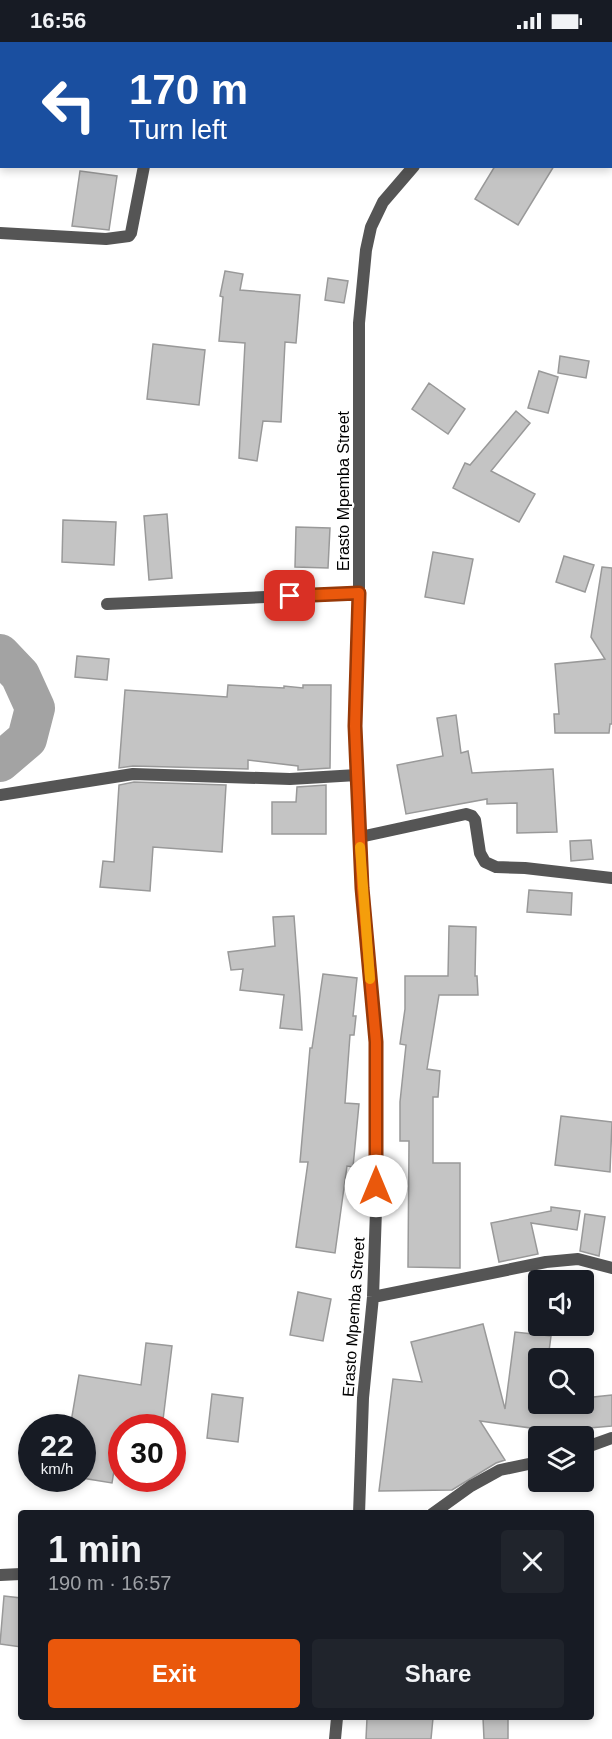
<!DOCTYPE html>
<html lang="en">
<head>
<meta charset="utf-8">
<style>
  :root { --surface:#171b24; --page:#20242c; --text:#f1f3f6; --muted:#9ea1a6; --accent:#ea580c }
  body { margin:0; font-family:Helvetica,sans-serif; background:var(--page); color:var(--text); height:100vh; display:flex; flex-direction:column; font-size:22px; white-space:nowrap }
  * { box-sizing:border-box; margin:0 }
  p { font-size:20px; color:var(--muted) }
  .icon { flex:none; width:33px; height:33px; fill:none; stroke:currentColor; stroke-width:2; stroke-linecap:round; stroke-linejoin:round }
  .map { position:relative; flex:1; overflow:hidden }
  .side { position:absolute; left:18px; top:1468px; width:576px; height:210px; display:flex; flex-direction:column; background:var(--surface); border-radius:6px; box-shadow:0 3px 9px #0003 }
  .side>* { flex:none }
  .guide { position:absolute; left:0px; top:0px; width:612px; height:126px; box-shadow:0 3px 9px #0003; background:#1a4fa0; color:#fff; overflow:hidden }
  .tools { position:absolute; left:528px; top:1228px; display:grid; gap:12px }
  .tools a { display:grid; place-items:center; width:66px; height:66px; border-radius:6px; background:var(--surface); box-shadow:0 3px 9px #0003; font-size:30px }
  .speed { position:absolute; left:18px; top:1372px; display:flex; gap:12px; font-size:30px; font-weight:700; text-align:center }
  .speed>* { display:grid; place-content:center; width:78px; height:78px; border-radius:50%; background:var(--surface); box-shadow:0 3px 9px #0003; line-height:1 }
  .speed small { font-size:15px; font-weight:400 }
  .speed .limit { border:9px solid #d22; background:#fff; color:#111 }
  .pin { position:absolute; display:grid; place-items:center; width:51px; height:51px; color:#fff; margin:-26px; border-radius:12px; box-shadow:0 3px 9px #0006 }
  .me { position:absolute; width:66px; margin:-33px; rotate:0deg; stroke-linejoin:round; filter:drop-shadow(0 0 4px #0008) }
  .turn { display:flex; align-items:center; gap:21px; height:126px; padding:0 30px; font-size:27px }
  .turn .icon { width:78px; height:78px; stroke-width:2.5 }
  .turn b { display:block; font-size:42px; line-height:51px }
  .round { display:grid; place-items:center; flex:none; width:63px; height:63px; border-radius:6px; background:var(--page) }
  .overview { display:flex; align-items:center; justify-content:space-between; height:102px; padding:0 30px }
  h1 { font-size:36px; font-weight:700; line-height:45px }
  .cta { display:flex; gap:12px; margin-top:auto; padding:12px 30px }
  .cta a { flex:1; height:69px; border-radius:6px; background:var(--accent); color:#fff; font-size:24px; font-weight:700; line-height:69px; text-align:center }
  .cta a+a { background:var(--page); color:var(--text) }
  .status { display:flex; justify-content:space-between; align-items:center; height:42px; padding:0 30px; background:var(--surface); direction:ltr }
  .status svg { height:16px; fill:currentColor }
  .map>svg:first-child { display:block }
</style>
</head>
<body>
<div class="status"><b>16:56</b><svg viewBox="0 0 49 12"><path d="M0 12V9h3v3zM5 12V6h3v6zM10 12V3h3v9zM15 12V0h3v12zM26 1h20v11H26zM47 4h2v5h-2z"/></svg></div>
<div class="map">
<svg width="612" height="1697" viewBox="0 0 612 1697">
  <rect width="100%" height="100%" fill="#fff"/>
  <g fill="none" stroke-linecap="round" stroke-linejoin="round">
    <!-- river -->
    <path stroke="#a3a3a3" stroke-width="40" d="M0,612L20,633L35,666L27,697L0,720"/>
  </g>
  <!-- building -->
  <path fill="#c4c4c4" stroke="#999" stroke-width="1.5" d="M495,124H554L518,183L475,157Z
    M80,129L117,134L109,188L72,184Z
    M225,229L243,232L240,248L300,253L296,301L285,300L281,380L263,379L257,419L239,416L245,301L219,299L223,255L220,254Z
    M328,236L348,239L344,261L325,258Z
    M153,302L205,308L199,363L147,357Z
    M560,314L589,319L586,336L558,331Z
    M539,329L558,335L548,371L528,366Z
    M429,341L465,367L448,392L412,367Z
    M516,369L530,381L491,429L535,452L519,480L453,446L465,421L470,423Z
    M167,472L172,536L149,538L144,474Z
    M63,478L116,480L114,523L62,520Z
    M296,485L330,486L328,526L295,525Z
    M433,510L473,517L464,562L425,555Z
    M564,514L594,523L585,550L556,540Z
    M602,525L612,526V682H610L609,691H555L554,672H559L555,622L605,617L591,595Z
    M77,614L109,617L107,638L75,635Z
    M228,643L284,646V644L303,646V643H331L330,726L298,728V724L248,718V727L133,724L119,726L125,648L227,655Z
    M456,673L461,711L468,709L472,731L553,727L557,790L517,791V761L487,762V757L406,772L397,723L443,714L437,676Z
    M134,740L226,743L222,810L153,805L150,849L100,845L103,819L114,820L119,743Z
    M326,743V792H272V760H296L297,745Z
    M591,798L593,817L571,819L570,799Z
    M529,848L572,851L571,873L527,870Z
    M294,874L300,955L302,988L280,986L284,953L240,948L243,927L231,928L228,910L275,904L273,875Z
    M449,884L476,885L475,934H477L478,953H439L427,1027L440,1029L438,1055H433V1121H460V1226L408,1225L409,1099H400V1060L406,1003L400,1002L405,967V934H448Z
    M323,932L357,936L353,974H356L354,993H350L345,1061L359,1062L353,1125L347,1124L335,1211L296,1205L308,1120H300L310,1006H312Z
    M561,1074L612,1080L610,1130L555,1123Z
    M551,1165L580,1169L577,1188L531,1181L538,1212L499,1220L491,1181L551,1169Z
    M585,1172L605,1175L599,1214L580,1209Z
    M298,1250L331,1257L323,1299L290,1293Z
    M483,1282L505,1367L515,1290L551,1294L548,1317H538V1362H584V1356L612,1353V1384L578,1387L577,1395H544L545,1388L480,1379L505,1418L496,1421L452,1448L379,1449L393,1337L422,1340L411,1300Z
    M146,1301L172,1304L162,1386H121L112,1441L82,1436V1386H70L79,1333L141,1343Z
    M212,1352L243,1356L238,1400L207,1396Z
    M4,1554L21,1556V1605L0,1602Z
    M367,1676H433L431,1697H366Z
    M483,1676H508V1697H484Z"/>
  <g fill="none" stroke-linecap="round" stroke-linejoin="round">
    <!-- street -->
    <path stroke="#555" stroke-width="12" d="M519,2L521,0
      M0,191L106,197L129,194L131,191L144,124
      M107,562L359,551
      M0,753L133,732L290,737L357,733
      M360,795L466,772L472,774L475,778L480,811L485,820L496,825L525,826L612,836
      M373,1255L546,1220L578,1217L612,1226
      M584,1406L612,1396
      M359,1472L363,1356L373,1255L376,1168V1000L362,846L355,684L359,551V281L366,208L371,185L383,160L414,124
      M432,1472L471,1444L500,1428L538,1420
      M0,1533L21,1532
      M335,1697L337,1676"/>
  </g>
  <g fill="none" stroke-linecap="round" stroke-linejoin="round">
    <!-- route casing -->
    <g stroke="#983908" stroke-width="15">
      <path id="route" d="M290,554L359,551L355,684L362,846L376,1000V1144"/>
    </g>
    <!-- route -->
    <use href="#route" stroke="#ea580c" stroke-width="10"/>
    <!-- slow -->
    <path stroke="#f59e0b" stroke-width="10" d="M360,805L370,937"/>
  </g>
  <g text-anchor="middle" stroke-width="4.5" stroke-linejoin="round" paint-order="stroke">
    <!-- street labels -->
    <g font-size="16" fill="#000" stroke="#fff">
      <text transform="translate(343 449) rotate(-90)" y="6">Erasto Mpemba Street</text>
      <text transform="translate(353 1275) rotate(-86)" y="6">Erasto Mpemba Street</text>
    </g>
  </g>
</svg>
<div class="tools">
<a><svg class="icon" aria-label="sound" viewBox="0 0 24 24"><path d="M4 9h4l5-4v14l-5-4H4zM17 9q2 3 0 6"/></svg></a>
<a><svg class="icon" aria-label="search" viewBox="0 0 24 24"><circle cx="10" cy="10" r="6"/><path d="M15 15l6 6"/></svg></a>
<a><svg class="icon" aria-label="layers" viewBox="0 0 24 24"><path d="M12 4l9 5-9 5-9-5zM3 14l9 5 9-5"/></svg></a>
</div>
<div class="speed"><div>22<small>km/h</small></div><div class="limit">30</div></div>
<div class="pin" style="left:290px;top:554px;background:#d93025"><svg class="icon" aria-label="arrive" viewBox="0 0 24 24"><path d="M6 21V4h12l-3 4 3 4H6"/></svg></div>
<svg class="me" style="left:376px;top:1144px" viewBox="-20 -20 40 40"><circle r="19" fill="#fff"/><path d="M0-13L10 11 0 6-10 11z" fill="#ea580c"/></svg>
<div class="guide">
<div class="turn"><svg class="icon" aria-label="left" viewBox="0 0 24 24"><path d="M17 20v-9H6M10 6l-5 5 5 5"/></svg><div><b>170 m</b>Turn left</div></div>
</div>
<section class="side">
<div class="overview"><div><h1>1 min</h1><p>190 m · 16:57</p></div><a class="round"><svg class="icon" aria-label="close" viewBox="0 0 24 24"><path d="M6 6l12 12M18 6L6 18"/></svg></a></div>
<div class="cta"><a>Exit</a><a>Share</a></div>
</section>
</div>
</body>
</html>
